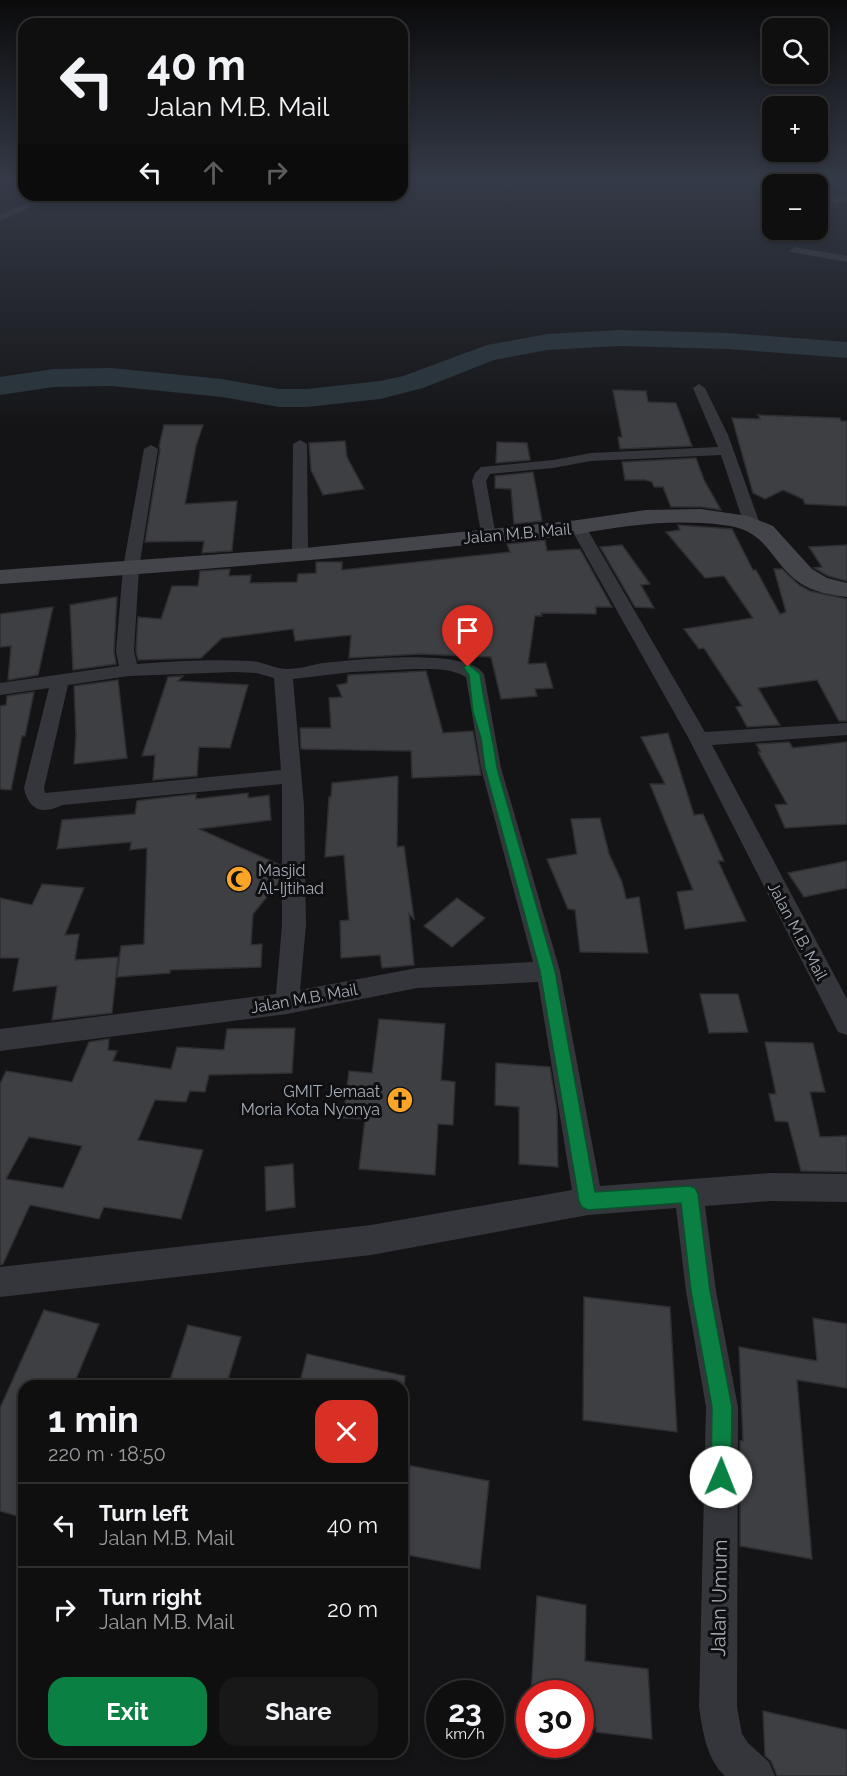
<!DOCTYPE html>
<html lang="en">
<head>
<meta charset="utf-8">
<style>
  :root { --surface:#0f0f10; --page:#181819; --text:#f1f3f6; --muted:#9b9c9f; --line:#2f2f30; --accent:#0b8043 }
  body { margin:0; font-family:Raleway,sans-serif; background:var(--page); color:var(--text); height:100vh; display:flex; flex-direction:column; font-size:22px; white-space:nowrap }
  * { box-sizing:border-box; margin:0 }
  p { font-size:20px; color:var(--muted) }
  .icon { flex:none; width:33px; height:33px; fill:none; stroke:currentColor; stroke-width:2; stroke-linecap:round; stroke-linejoin:round }
  .map { position:relative; flex:1; overflow:hidden }
  .sheet { position:absolute; left:18px; top:1380px; width:390px; height:378px; display:flex; flex-direction:column; background:var(--surface); border-radius:18px; box-shadow:0 3px 9px #0003,0 0 0 2px var(--line) }
  .sheet>* { flex:none }
  .hud { position:absolute; left:18px; top:18px; width:390px; height:183px; border-radius:18px; box-shadow:0 3px 9px #0003,0 0 0 2px var(--line); background:#0f0f10; color:var(--text); overflow:hidden }
  .tools { position:absolute; left:762px; top:18px; display:grid; gap:12px }
  .tools a { display:grid; place-items:center; width:66px; height:66px; border-radius:12px; background:var(--surface); box-shadow:0 3px 9px #0003,0 0 0 2px var(--line); font-size:30px }
  .speed { position:absolute; left:426px; top:1680px; display:flex; gap:12px; font-size:30px; font-weight:700; text-align:center }
  .speed>* { display:grid; place-content:center; width:78px; height:78px; border-radius:50%; background:var(--surface); box-shadow:0 3px 9px #0003,0 0 0 2px var(--line); line-height:1 }
  .speed small { font-size:15px; font-weight:400 }
  .speed .limit { border:9px solid #d22; background:#fff; color:#111 }
  .pin { position:absolute; display:grid; place-items:center; width:51px; height:51px; color:#fff; margin:-62px -26px; border-radius:50% 50% 50% 0; rotate:-45deg; box-shadow:0 0 6px #0007 }
  .pin .icon { rotate:45deg }
  .me { position:absolute; width:66px; margin:-33px; rotate:1deg; stroke-linejoin:round; filter:drop-shadow(0 0 4px #0008) }
  .turn { display:flex; align-items:center; gap:21px; height:126px; padding:0 30px; font-size:27px }
  .turn .icon { width:78px; height:78px; stroke-width:2.5 }
  .turn b { display:block; font-size:42px; line-height:51px }
  .lanes { display:flex; align-items:center; height:57px; padding:0 30px; background:#0003; justify-content:center; gap:30px; direction:ltr }
  .lanes .off { opacity:.35 }
  .round { display:grid; place-items:center; flex:none; width:63px; height:63px; border-radius:18px; background:var(--page) }
  .overview { display:flex; align-items:center; justify-content:space-between; height:102px; padding:0 30px }
  h1 { font-size:36px; font-weight:700; line-height:45px }
  .cta { display:flex; gap:12px; margin-top:auto; padding:12px 30px }
  .cta a { flex:1; height:69px; border-radius:18px; background:var(--accent); color:#fff; font-size:24px; font-weight:700; line-height:69px; text-align:center }
  .cta a+a { background:var(--page); color:var(--text) }
  ul { padding:0; list-style:none }
  li { display:flex; align-items:center; gap:18px; height:84px; padding:0 30px; border-top:2px solid var(--line) }
  li div { flex:1 }
  li b { display:block; font-size:22px }
  li em { font-style:normal }
  .map>svg:first-child { display:block }
</style>
</head>
<body>
<div class="map">
<svg width="847" height="1776" viewBox="0 0 847 1776">
  <rect width="100%" height="100%" fill="#141416"/>
  <g fill="none" stroke-linecap="round" stroke-linejoin="round">
    <!-- river -->
    <path fill="#29343a" fill-rule="evenodd" d="M619,330L728,333L847,342V358L728,349L619,346L547,350L494,360L423,388L380,399L307,407H279L222,397L111,386L54,387L0,395V377L54,369L111,368L222,379L279,389H307L380,381L403,376L487,345L547,334Z"/>
  </g>
  <!-- building -->
  <path fill="#3e3f43" stroke="#2e2e32" stroke-width="1.5" fill-rule="evenodd" d="M613,390L646,391L648,402L676,403L692,446L620,449L618,437H622Z
    M758,415L840,418L841,421H847V506L805,504L803,499L783,490L765,499L753,493L732,418L760,419Z
    M164,425H203L196,446L185,504L237,501L232,551L202,553L204,541L145,542L160,449L159,447Z
    M345,441L347,457L364,489L323,495L311,470L309,443Z
    M497,442L527,443L530,460L496,463Z
    M696,458L704,480L721,510L701,507H671L663,487H654L652,482L645,480H625L622,462Z
    M533,472L542,521L514,524L511,489L495,488V476Z
    M678,525L732,529L753,570H756L780,614L786,612L774,569H782L799,585L810,591L847,599V721H839L817,680L758,688L780,725L747,727L736,707L742,706L704,648L699,649L684,629L753,618L724,576L705,578L666,532L680,530Z
    M545,540L547,551L580,549L612,607H596V614L541,613L542,616H535L528,664L546,663L553,688L535,689L537,696L501,699L491,657L421,654L349,658L351,635L295,641L293,629L222,638L201,658L138,660L136,651L138,617L161,619L172,586H198L200,571L230,569L229,576L251,575L250,583L297,582L298,574L316,573V562H342V570L510,552L507,544Z
    M622,545L650,584L641,585L654,608L635,607L600,547Z
    M847,545V581L828,576L814,568L822,567L809,547Z
    M117,597L114,651L116,664L73,670L70,605Z
    M53,607L38,675L8,680L11,646L0,647V614Z
    M426,671L443,733L473,731L481,775L412,778L411,751L301,749L300,728H331L329,698L342,697L337,685L347,683L348,675Z
    M183,676L178,681L248,685L230,748L199,747L197,776L153,780L155,755L142,756L168,677Z
    M118,680L127,758L74,764L76,735L74,686Z
    M34,692L25,736H22L11,790L0,789V706L6,705L7,696Z
    M668,733L694,815L703,814L724,861H718L746,921L685,929L677,892L693,890L650,784H665L641,737Z
    M789,742L793,748L847,742V824L785,828L775,805L787,804L758,752H761L756,744Z
    M398,776L397,847L404,846L414,919L409,914L414,965L382,968L380,955L341,958L340,921L349,920L344,855L325,857L329,797H331L332,783Z
    M248,793V798L269,795L271,820L199,829L280,865V881L253,914L251,945L262,944L261,967L170,970V973L117,977L121,946L144,944L147,848L130,850L131,842L57,849L62,820L135,814L137,801L151,799L196,794V799Z
    M600,818L609,854L622,882L626,899L639,897L648,953L580,952L575,910L568,909L547,859L577,854L571,819Z
    M847,861V888L804,897L788,873Z
    M42,884L84,888L65,935L79,934L75,960L118,957L112,1013L52,1020L57,986L13,991L19,958H0V898L32,905Z
    M457,898L485,918L452,947L424,926Z
    M700,994H738L748,1032L709,1033Z
    M379,1019L445,1024L441,1080L455,1082L453,1125L438,1124L435,1175L359,1169L365,1119L343,1118L349,1071L372,1073Z
    M295,1028L292,1073L209,1075L205,1092L190,1091L186,1102L155,1100L138,1140L203,1150L181,1219L104,1207L99,1219L30,1205L3,1264L0,1265V1084L6,1071L72,1082L89,1042L109,1039L108,1050L117,1051L113,1061L171,1069L177,1047L224,1050L227,1029ZM29,1137L82,1146L63,1188L6,1179Z
    M765,1042L813,1043L825,1092H810L820,1137L847,1136V1172L801,1171L788,1122L775,1121L769,1094H776Z
    M496,1063L550,1067L557,1110L558,1167L519,1164V1107L495,1105Z
    M293,1164L295,1207L266,1211L265,1167Z
    M584,1297L670,1307L677,1432L583,1420Z
    M44,1310L99,1324L73,1386H24V1518L0,1511V1408Z
    M813,1318L847,1324V1388L797,1380L812,1559L740,1546V1441H743L739,1347L817,1361Z
    M188,1325L241,1337L226,1386H168Z
    M307,1354L405,1376L404,1386H299Z
    M402,1464L489,1481L480,1569L402,1554Z
    M537,1596L586,1605L585,1661L648,1669L652,1739L596,1732V1727L580,1724V1694H531Z
    M763,1711L847,1730V1776H777L771,1761L765,1756Z"/>
  <g fill="none" stroke-linecap="round" stroke-linejoin="round">
    <!-- street -->
    <path fill="#35363b" fill-rule="evenodd" d="M789,181L792,184H782L779,182Z
      M818,191L836,197L847,196V202L835,203L818,197Z
      M45,195H57L0,221V215Z
      M795,247L847,256V262L791,252L790,250Z
      M699,384L705,388L728,435L760,524L757,527H747L744,524L721,455L591,461L553,468L490,474L486,481L496,536L494,539H482L472,481L475,473L481,467L553,460L591,453L718,447L693,388Z
      M300,440L307,444L308,555L300,560L292,555L293,444Z
      M151,445L158,449L139,568L134,651L137,664C175,661 213,659 251,661C263,662 276,669 287,669C299,669 312,665 323,663C354,660 466,647 484,674L501,768L560,971L600,1186L771,1173L847,1174V1202L771,1201L705,1206L716,1291L738,1407L737,1707L742,1734L748,1743L769,1762L775,1776H725C706,1758 703,1732 699,1707L706,1407L686,1291L676,1208L588,1215L371,1255L0,1297V1267L371,1225L572,1190L538,982L417,988L287,1014L0,1051V1029L276,994L282,925V784L63,805C43,814 29,812 24,788L49,688L0,695V683L119,666L116,651L123,568L144,449ZM415,669C432,669 451,668 466,677L481,768L533,962L417,968L300,990L306,925L304,806L293,679L352,672ZM234,672L256,673L274,678L281,770L45,793L44,788L68,685L129,676Z
      M578,522L586,527L705,732L847,723V735L712,745L847,999V1035L838,1032L689,739L570,527Z"/>
    <!-- secondary -->
    <path fill="#43454b" fill-rule="evenodd" d="M701,509L748,516L773,526L812,569L827,578L847,583V597C831,595 813,592 800,583C768,560 769,530 723,525C674,519 627,525 579,534C539,540 497,542 457,546C305,562 152,573 0,584V570L305,548L578,520L646,510Z"/>
  </g>
  <!-- sky -->
  <linearGradient id="sky" x2="0" y2="1"><stop stop-color="#0b0b0c"/><stop offset="0.42" stop-color="#343a47"/><stop offset="1" stop-color="#343a47" stop-opacity="0"/></linearGradient>
  <rect width="847" height="430" fill="url(#sky)"/>
  <!-- route -->
  <path fill="#0b8043" stroke="#07532c" stroke-width="1.5" d="M468,664L480,674C484,706 493,736 497,768L555,971L595,1192L689,1186L695,1188L698,1194L710,1291L732,1407L731,1477L728,1484L721,1487L714,1484L711,1477L712,1407L691,1291L681,1203L588,1210L582,1207L579,1201L540,971L485,768L481,738L473,712L469,675L463,667Z"/>
  <!-- icons -->
  <defs>
    <g id="mosque-disc" transform="scale(1.35)"><circle r="9.5" fill="#fba527" stroke="#0f0f11"/><path d="M3.5-4.9A6 6 0 1 0 3.5 4.9A5 5 0 1 1 3.5-4.9Z" fill="#111"/></g>
    <g id="church-disc" transform="scale(1.35)"><circle r="9.5" fill="#fba527" stroke="#0f0f11"/><path d="M-1.2-6h2.4v3.5h3.3v2.4h-3.3V6h-2.4V-.1h-3.3v-2.4h3.3Z" fill="#111"/></g>
  </defs>
  <g fill-rule="evenodd">
    <use href="#mosque-disc" x="239" y="879"/>
    <use href="#church-disc" x="400" y="1100"/>
  </g>
  <g text-anchor="middle" stroke-width="6" stroke-linejoin="round" paint-order="stroke">
    <!-- street labels -->
    <g font-size="16" fill="#a5acb7" stroke="#0f0f11">
      <text transform="translate(517 533) rotate(-5)" y="6">Jalan M.B. Mail</text>
      <text transform="translate(798 931) rotate(62)" y="6">Jalan M.B. Mail</text>
      <text transform="translate(304 998) rotate(-10)" y="6">Jalan M.B. Mail</text>
    </g>
    <!-- poi labels -->
    <g font-size="16" fill="#a5acb7" stroke="#0f0f11" text-anchor="start">
      <text x="258" y="876">Masjid<tspan x="258" dy="18">Al-Ijtihad</tspan></text>
      <text x="380" y="1097" text-anchor="end">GMIT Jemaat<tspan x="380" dy="18">Moria Kota Nyonya</tspan></text>
    </g>
    <!-- near-street labels -->
    <g font-size="20" fill="#a5acb7" stroke="#0f0f11">
      <text transform="translate(719 1598) rotate(-89)" y="7">Jalan Umum</text>
    </g>
  </g>
</svg>
<div class="tools">
<a><svg class="icon" aria-label="search" viewBox="0 0 24 24"><circle cx="10" cy="10" r="6"/><path d="M15 15l6 6"/></svg></a>
<a>+</a>
<a>−</a>
</div>
<div class="speed"><div>23<small>km/h</small></div><div class="limit">30</div></div>
<div class="pin" style="left:468px;top:667px;background:#d93025"><svg class="icon" aria-label="arrive" viewBox="0 0 24 24"><path d="M6 21V4h12l-3 4 3 4H6"/></svg></div>
<svg class="me" style="left:721px;top:1477px" viewBox="-20 -20 40 40"><circle r="19" fill="#fff"/><path d="M0-13L10 11 0 6-10 11z" fill="#0b8043"/></svg>
<div class="hud">
<div class="turn"><svg class="icon" aria-label="left" viewBox="0 0 24 24"><path d="M17 20v-9H6M10 6l-5 5 5 5"/></svg><div><b>40 m</b>Jalan M.B. Mail</div></div>
<div class="lanes"><svg class="icon" aria-label="left" viewBox="0 0 24 24"><path d="M17 20v-9H6M10 6l-5 5 5 5"/></svg><svg class="icon off" aria-label="ahead" viewBox="0 0 24 24"><path d="M12 20V5M6 11l6-6 6 6"/></svg><svg class="icon off" aria-label="right" viewBox="0 0 24 24"><path d="M7 20v-9h11M14 6l5 5-5 5"/></svg></div>
</div>
<section class="sheet">
<div class="overview"><div><h1>1 min</h1><p>220 m · 18:50</p></div><a class="round" style="background:#d93025;color:#fff"><svg class="icon" aria-label="close" viewBox="0 0 24 24"><path d="M6 6l12 12M18 6L6 18"/></svg></a></div>
<ul>
<li><svg class="icon" aria-label="left" viewBox="0 0 24 24"><path d="M17 20v-9H6M10 6l-5 5 5 5"/></svg><div><b>Turn left</b><p>Jalan M.B. Mail</p></div><em>40 m</em></li>
<li><svg class="icon" aria-label="right" viewBox="0 0 24 24"><path d="M7 20v-9h11M14 6l5 5-5 5"/></svg><div><b>Turn right</b><p>Jalan M.B. Mail</p></div><em>20 m</em></li>
</ul>
<div class="cta"><a>Exit</a><a>Share</a></div>
</section>
</div>
</body>
</html>
